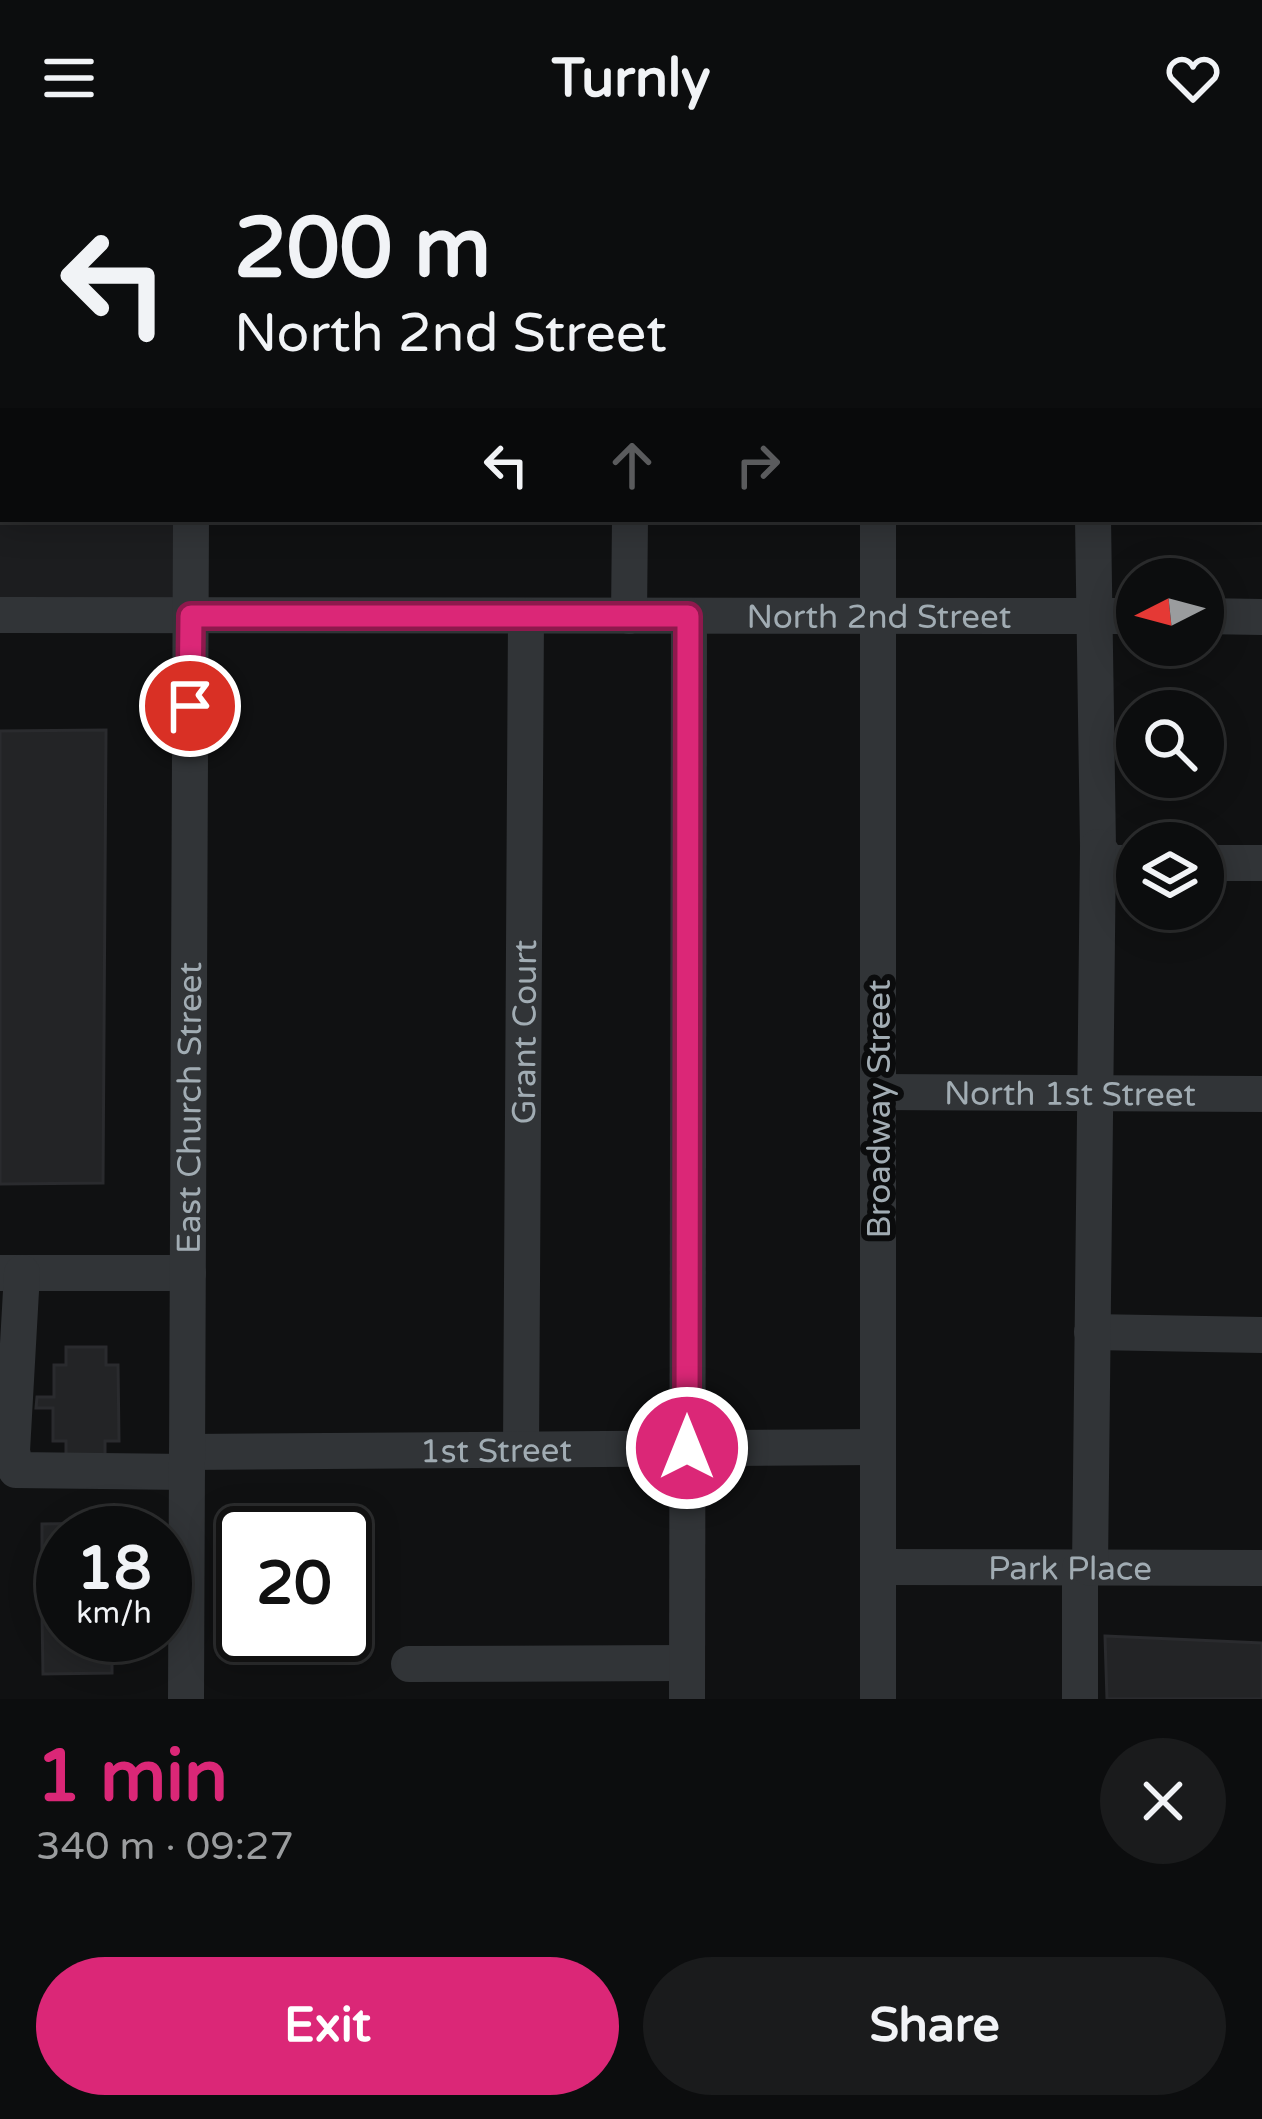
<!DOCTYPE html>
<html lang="en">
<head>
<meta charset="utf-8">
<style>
  :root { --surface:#0c0d0e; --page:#1a1b1c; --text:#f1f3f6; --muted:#9a9c9e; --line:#2c2d2e; --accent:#db2777 }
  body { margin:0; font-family:"Varela Round",sans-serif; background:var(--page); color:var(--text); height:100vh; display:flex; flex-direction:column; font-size:45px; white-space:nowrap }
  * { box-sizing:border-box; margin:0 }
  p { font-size:39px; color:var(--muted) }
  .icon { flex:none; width:66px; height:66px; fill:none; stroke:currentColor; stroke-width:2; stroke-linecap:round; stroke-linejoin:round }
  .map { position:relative; height:1543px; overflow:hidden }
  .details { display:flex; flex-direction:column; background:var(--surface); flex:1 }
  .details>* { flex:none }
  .guide { position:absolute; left:0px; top:0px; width:1263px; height:366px; box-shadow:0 6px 30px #0003,0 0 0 3px var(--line); background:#0c0d0e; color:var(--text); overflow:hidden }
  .needle { width:78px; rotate:264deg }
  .controls { position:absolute; left:1116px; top:402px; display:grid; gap:24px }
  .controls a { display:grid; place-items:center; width:108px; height:108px; border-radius:50%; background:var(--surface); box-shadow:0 6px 30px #0003,0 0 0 3px var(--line); font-size:60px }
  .speed { position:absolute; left:36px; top:1350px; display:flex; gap:24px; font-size:60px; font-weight:700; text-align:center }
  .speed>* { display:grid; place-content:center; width:156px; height:156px; border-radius:50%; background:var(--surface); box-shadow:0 6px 30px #0003,0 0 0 3px var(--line); line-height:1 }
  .speed small { font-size:30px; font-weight:400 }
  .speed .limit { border:6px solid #111; border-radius:18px; background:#fff; color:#111 }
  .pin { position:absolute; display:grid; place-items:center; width:102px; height:102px; color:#fff; margin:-51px; border:6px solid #fff; border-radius:50%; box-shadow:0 3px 12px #0007 }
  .me { position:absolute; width:132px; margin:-66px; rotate:0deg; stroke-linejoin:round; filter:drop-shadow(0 0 9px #0008) }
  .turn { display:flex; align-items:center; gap:42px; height:252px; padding:0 36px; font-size:54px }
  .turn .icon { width:156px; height:156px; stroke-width:2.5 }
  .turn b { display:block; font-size:84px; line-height:102px }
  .lanes { display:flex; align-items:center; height:114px; padding:0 36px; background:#0003; justify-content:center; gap:60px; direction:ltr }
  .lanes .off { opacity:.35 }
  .round { display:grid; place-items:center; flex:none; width:126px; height:126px; border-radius:63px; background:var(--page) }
  .summary { display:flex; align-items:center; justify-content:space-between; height:204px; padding:0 36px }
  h1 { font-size:72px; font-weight:700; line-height:90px; color:var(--accent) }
  .primary-button { display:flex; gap:24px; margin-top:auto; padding:24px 36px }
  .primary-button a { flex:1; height:138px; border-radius:72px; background:var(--accent); color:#fff; font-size:48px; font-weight:700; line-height:138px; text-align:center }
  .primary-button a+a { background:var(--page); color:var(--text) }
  header { display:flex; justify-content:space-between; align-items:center; height:156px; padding:0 36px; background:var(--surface); font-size:54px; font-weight:700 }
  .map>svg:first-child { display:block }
</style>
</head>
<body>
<header><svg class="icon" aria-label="menu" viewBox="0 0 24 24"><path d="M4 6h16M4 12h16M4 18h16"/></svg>Turnly<svg class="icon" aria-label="heart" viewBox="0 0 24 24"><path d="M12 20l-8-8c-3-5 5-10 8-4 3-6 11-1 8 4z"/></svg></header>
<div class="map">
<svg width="1262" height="1543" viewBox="0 0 1262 1543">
  <rect width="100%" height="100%" fill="#101112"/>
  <!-- built -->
  <path fill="#1c1d1f" d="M0,0H204L3,3V363H205L206,444L0,449Z"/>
  <!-- building -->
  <path fill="#232426" stroke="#2a2b2e" stroke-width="3" d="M106,574L103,1027L0,1028V575Z
    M66,1191H106V1209H118L119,1285H105V1302H66V1285H53V1252H36L37,1241H54V1209H66Z
    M111,1367V1377H63V1431H42V1368Z
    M42,1455H63V1479H112L79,1483V1490L112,1489V1517L43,1518Z
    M1105,1480L1262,1487V1543H1107Z"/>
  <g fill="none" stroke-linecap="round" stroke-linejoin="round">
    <!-- minor -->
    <g stroke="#313437" stroke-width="36">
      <path d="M878,0V3"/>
      <path d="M191,3V0"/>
      <path d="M633,3V0"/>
      <path d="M1093,3V0"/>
      <path d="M1260,231H1262"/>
      <path d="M1093,363L1098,691L1108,707H1137"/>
      <path id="s1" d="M0,459L1137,460"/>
      <path d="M629,460L630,363"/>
      <path d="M1203,460L1262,461"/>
      <path d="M1203,707H1262"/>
      <path id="s2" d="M878,936L1262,938"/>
      <path d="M0,1117H188"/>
      <path d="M22,1117L12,1295L16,1314L187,1316"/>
      <path d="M1092,1176L1262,1179"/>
      <path id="s3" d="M521,1293L526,460"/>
      <path id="s4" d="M187,1296L878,1291"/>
      <path id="s5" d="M878,1411L1262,1412"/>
      <path d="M1080,1412V1543"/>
      <path d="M1090,1412L1098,691"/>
      <path d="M409,1508L687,1507"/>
      <path id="s6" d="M186,1543L191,363"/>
      <path d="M687,1543L689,460"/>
      <path d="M878,1543V363"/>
    </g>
  </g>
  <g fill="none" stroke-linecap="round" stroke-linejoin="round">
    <!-- route casing -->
    <g stroke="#8e194d" stroke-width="30">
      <path id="route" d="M190,550L191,460H688L687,1292"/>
    </g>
    <!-- route -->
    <use href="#route" stroke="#db2777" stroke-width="21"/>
  </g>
  <g text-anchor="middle" stroke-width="12" stroke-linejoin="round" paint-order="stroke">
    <!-- street labels -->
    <g font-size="33" fill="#a1acb3" stroke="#0b0c0d">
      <text dy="12" stroke="none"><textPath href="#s1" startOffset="879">North 2nd Street</textPath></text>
      <text dy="12" stroke="none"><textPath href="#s3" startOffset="417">Grant Court</textPath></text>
      <text dy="12" stroke="none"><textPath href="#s2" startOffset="192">North 1st Street</textPath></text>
      <text dy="12" stroke="none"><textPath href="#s6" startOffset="591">East Church Street</textPath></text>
      <text transform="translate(878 953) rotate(-90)" y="12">Broadway Street</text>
      <text dy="12" stroke="none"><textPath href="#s4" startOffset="309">1st Street</textPath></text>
      <text dy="12" stroke="none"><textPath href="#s5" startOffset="192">Park Place</textPath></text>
    </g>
  </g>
</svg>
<div class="controls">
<a><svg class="needle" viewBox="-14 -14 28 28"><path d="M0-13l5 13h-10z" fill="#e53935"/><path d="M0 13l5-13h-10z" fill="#9a9c9e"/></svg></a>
<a><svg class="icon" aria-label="search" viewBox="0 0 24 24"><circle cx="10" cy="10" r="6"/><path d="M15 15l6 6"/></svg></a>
<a><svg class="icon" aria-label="layers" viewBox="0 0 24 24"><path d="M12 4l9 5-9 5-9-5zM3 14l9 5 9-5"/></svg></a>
</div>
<div class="speed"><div>18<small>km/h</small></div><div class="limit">20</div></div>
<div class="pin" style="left:190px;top:550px;background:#d93025"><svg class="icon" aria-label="arrive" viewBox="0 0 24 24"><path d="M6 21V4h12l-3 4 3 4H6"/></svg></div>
<svg class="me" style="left:687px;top:1292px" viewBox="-20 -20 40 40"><circle r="17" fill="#db2777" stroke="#fff" stroke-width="3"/><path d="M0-11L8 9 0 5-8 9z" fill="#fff"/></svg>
<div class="guide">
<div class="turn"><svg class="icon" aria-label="left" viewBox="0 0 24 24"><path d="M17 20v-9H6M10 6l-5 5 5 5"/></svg><div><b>200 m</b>North 2nd Street</div></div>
<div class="lanes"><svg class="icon" aria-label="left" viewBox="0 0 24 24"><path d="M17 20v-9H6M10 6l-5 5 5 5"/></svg><svg class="icon off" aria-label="ahead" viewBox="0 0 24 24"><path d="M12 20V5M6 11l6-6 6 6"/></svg><svg class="icon off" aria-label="right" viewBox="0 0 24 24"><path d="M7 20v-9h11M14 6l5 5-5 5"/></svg></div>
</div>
</div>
<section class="details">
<div class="summary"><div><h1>1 min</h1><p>340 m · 09:27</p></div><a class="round"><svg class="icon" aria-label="close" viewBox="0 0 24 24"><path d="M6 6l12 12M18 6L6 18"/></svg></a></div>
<div class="primary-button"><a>Exit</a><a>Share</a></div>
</section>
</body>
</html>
